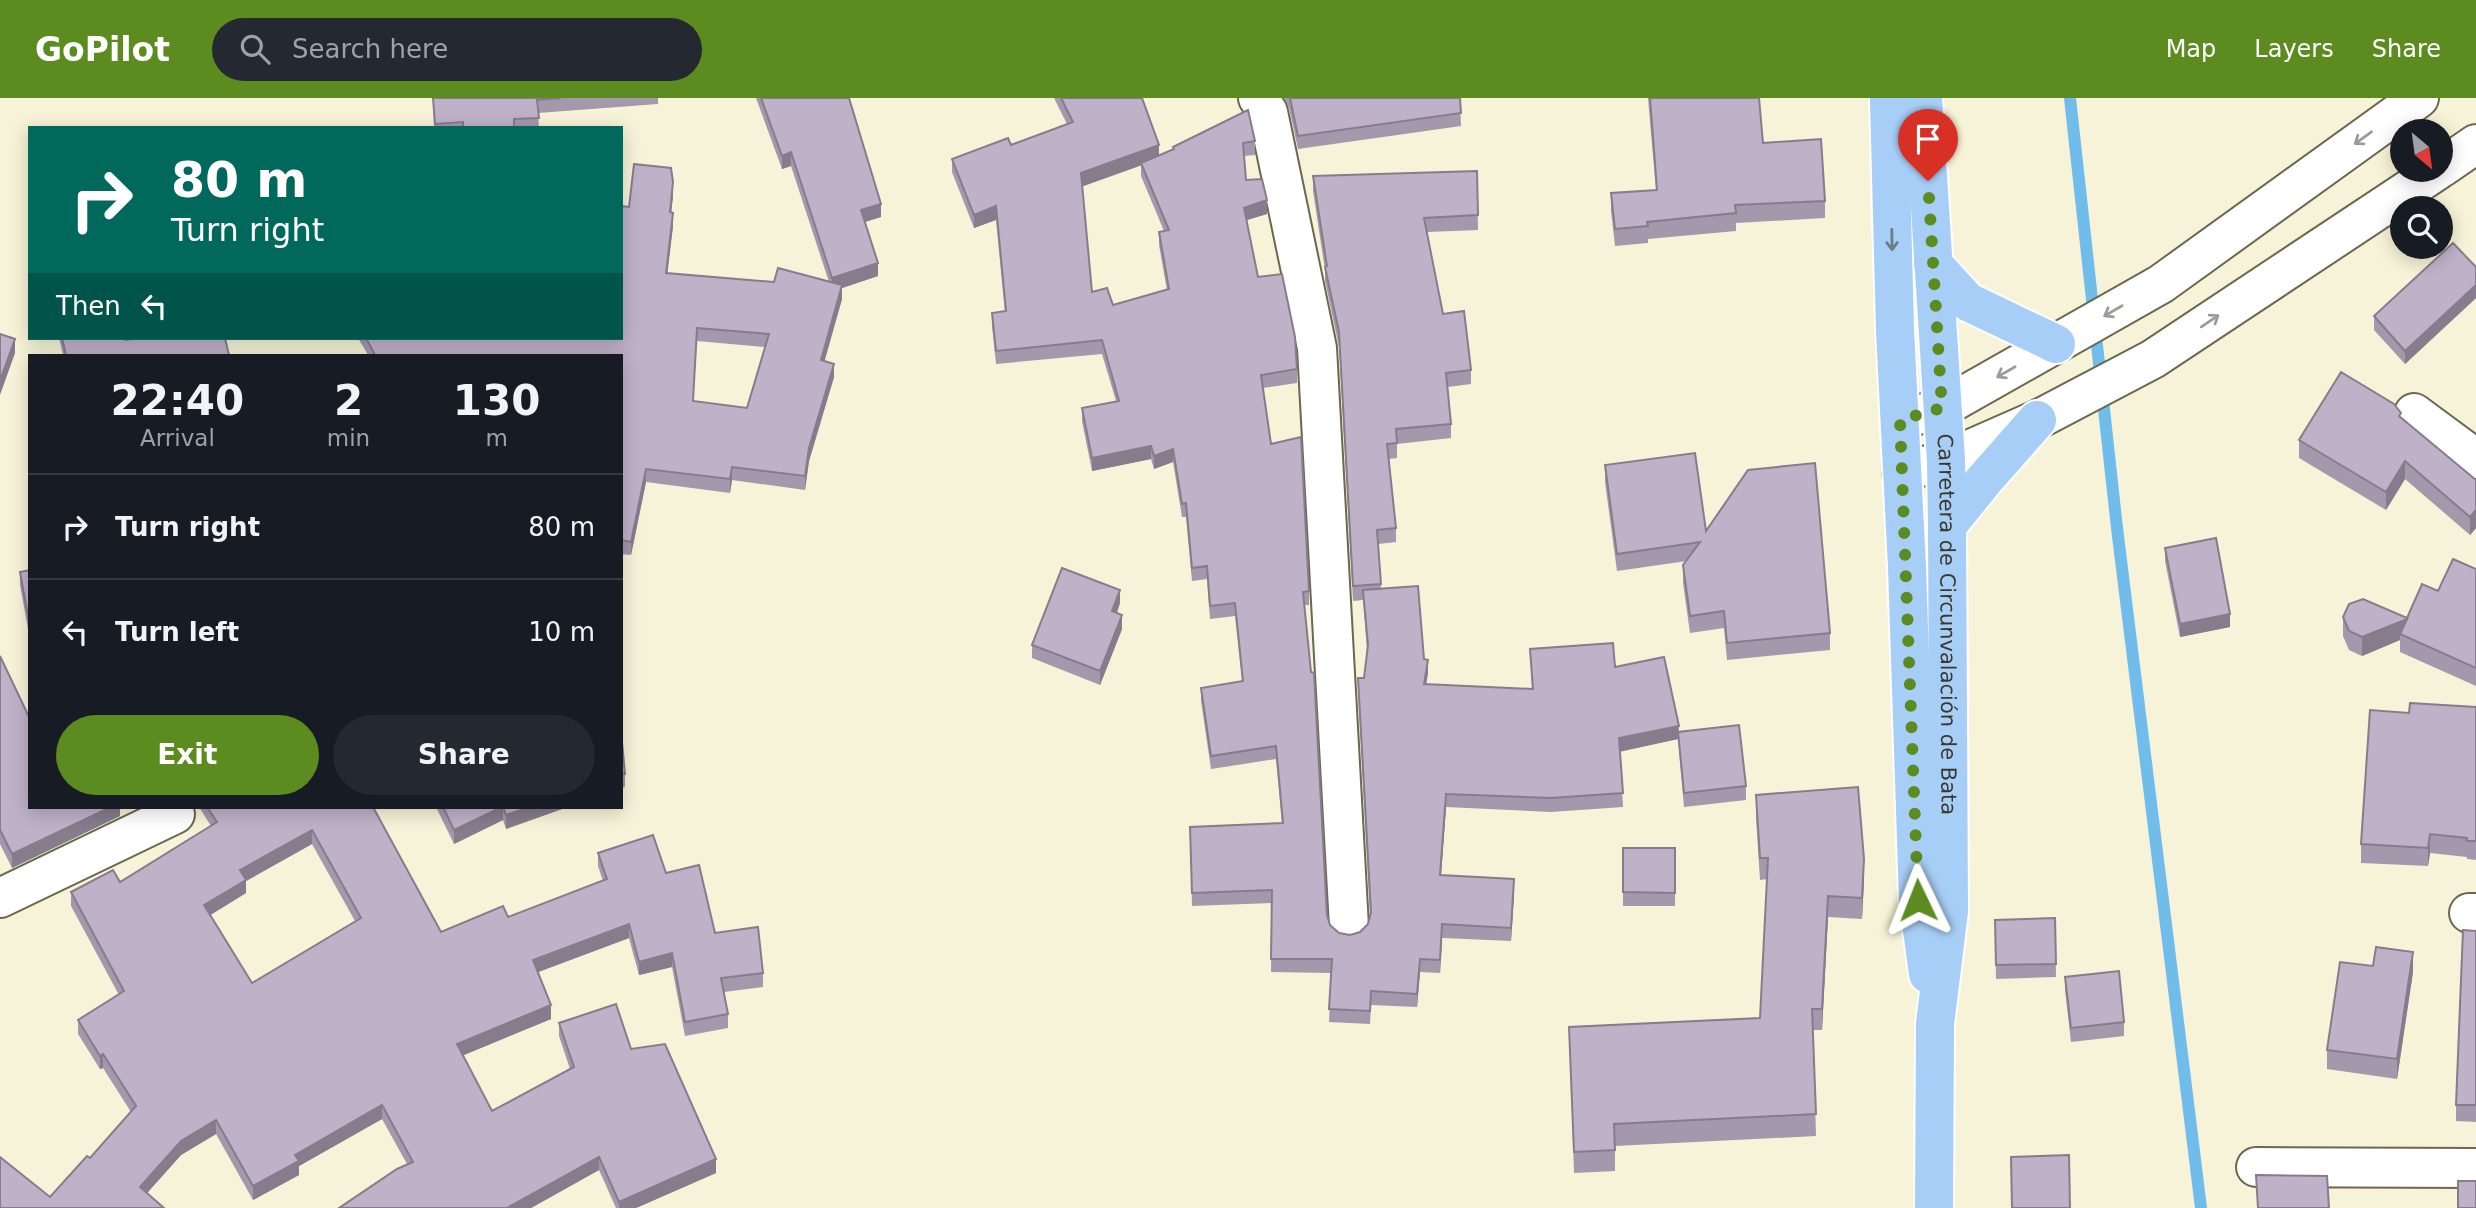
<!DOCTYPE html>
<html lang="en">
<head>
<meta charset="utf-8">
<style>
  :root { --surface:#171b24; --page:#242831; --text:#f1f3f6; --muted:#9ea1a6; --line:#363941; --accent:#5c8b1f }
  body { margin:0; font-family:"DejaVu Sans",sans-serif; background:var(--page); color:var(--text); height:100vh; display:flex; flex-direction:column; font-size:26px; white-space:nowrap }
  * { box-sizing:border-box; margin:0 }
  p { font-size:23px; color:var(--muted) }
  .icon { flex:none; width:38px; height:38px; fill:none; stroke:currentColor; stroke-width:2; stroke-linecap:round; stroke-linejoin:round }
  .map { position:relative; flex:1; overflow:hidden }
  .side { position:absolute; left:28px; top:256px; width:595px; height:455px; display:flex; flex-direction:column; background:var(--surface); border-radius:0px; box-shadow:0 4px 18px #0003 }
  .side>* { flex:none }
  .guide { position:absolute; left:28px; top:28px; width:595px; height:214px; border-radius:0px; box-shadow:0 4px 18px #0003; background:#00695c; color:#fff; overflow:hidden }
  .needle { width:46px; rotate:151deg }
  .controls { position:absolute; left:2390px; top:21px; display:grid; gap:14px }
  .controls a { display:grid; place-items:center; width:63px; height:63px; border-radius:50%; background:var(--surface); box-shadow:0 4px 18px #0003; font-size:35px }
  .pin { position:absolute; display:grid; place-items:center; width:60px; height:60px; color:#fff; margin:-72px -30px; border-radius:50% 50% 50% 0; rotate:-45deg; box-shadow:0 0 7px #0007 }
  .pin .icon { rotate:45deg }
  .me { position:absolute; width:77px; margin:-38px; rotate:358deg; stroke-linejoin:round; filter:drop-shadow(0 0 5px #0008) }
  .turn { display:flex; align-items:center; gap:24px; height:147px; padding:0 28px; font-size:32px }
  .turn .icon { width:91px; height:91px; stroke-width:2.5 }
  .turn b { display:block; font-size:49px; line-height:60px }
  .then { display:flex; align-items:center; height:66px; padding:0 28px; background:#0003; gap:14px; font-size:26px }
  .eta { display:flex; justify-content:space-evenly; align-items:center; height:119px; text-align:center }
  .eta b { font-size:42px; font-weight:700; line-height:49px }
  .cta { display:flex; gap:14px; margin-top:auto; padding:14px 28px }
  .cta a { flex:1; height:80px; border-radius:42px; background:var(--accent); color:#fff; font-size:28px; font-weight:700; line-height:80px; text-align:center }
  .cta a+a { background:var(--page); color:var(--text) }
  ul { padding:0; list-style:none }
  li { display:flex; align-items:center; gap:21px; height:105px; padding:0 28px; border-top:2px solid var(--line) }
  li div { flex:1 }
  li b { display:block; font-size:26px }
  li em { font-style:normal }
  header { display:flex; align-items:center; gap:42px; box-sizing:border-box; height:98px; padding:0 35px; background:var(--accent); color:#fff }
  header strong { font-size:33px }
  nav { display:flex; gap:38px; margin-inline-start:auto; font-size:24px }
  .search { width:490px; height:63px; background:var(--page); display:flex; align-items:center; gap:18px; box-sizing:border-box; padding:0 24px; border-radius:38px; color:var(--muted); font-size:26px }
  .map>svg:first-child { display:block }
</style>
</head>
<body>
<header>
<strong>GoPilot</strong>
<div class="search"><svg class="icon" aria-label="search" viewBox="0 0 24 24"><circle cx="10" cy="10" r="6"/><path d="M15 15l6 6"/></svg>Search here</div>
<nav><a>Map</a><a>Layers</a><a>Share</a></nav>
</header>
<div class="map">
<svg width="2476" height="1110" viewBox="0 0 2476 1110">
  <rect width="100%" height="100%" fill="#f7f3d8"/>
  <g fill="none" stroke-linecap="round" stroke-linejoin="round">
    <!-- stream -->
    <path stroke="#70bceb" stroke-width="12" d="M2070,0L2117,430L2201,1110"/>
    <!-- street casing -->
    <g stroke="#6b6750" stroke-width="42">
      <path id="street" d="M1258,0L1268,14L1317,250L1349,829
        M2441,70L2476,46
        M2414,315L2476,361
        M1900,322L1942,310L2161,186L2419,0
        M1902,374L1946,362L2037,322L2153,261L2438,72
        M0,800L175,716
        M2469,815H2476
        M2256,1069L2476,1070"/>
    </g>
    <!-- primary casing -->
    <g stroke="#fff" stroke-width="42">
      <g id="primary">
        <path d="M1889,0L1895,232L1907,469L1918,802L1928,876"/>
        <path id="s1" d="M1923,0L1946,362L1947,428L1949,813L1935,926L1934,1110"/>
        <path d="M1933,166L1968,204L2056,246"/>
        <path d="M1947,428L1985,381L2037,322"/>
      </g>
    </g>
    <!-- street -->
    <use href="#street" stroke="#fff" stroke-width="38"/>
    <!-- primary -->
    <use href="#primary" stroke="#a7cef6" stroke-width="38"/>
  </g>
  <!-- wall -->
  <path fill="#a498ac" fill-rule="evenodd" d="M433,0H658V6L538,15L539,30H434Z
    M756,0H849L881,119L865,124L878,178L842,190V201L824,263L834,279L809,363L805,392L732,382L730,395L646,384L631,457L621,456V257H368L358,240H621L629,109L673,98L671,114L673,128L667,175L774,184H829L791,68L782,71ZM697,243L765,249L747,310L693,303Z
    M1054,0H1142L1159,58L1173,52V49L1255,43V57L1244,58L1246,82L1267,116L1246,122L1258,179L1297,271V285L1263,290L1271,346L1309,493V507H1304L1327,817L1330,827L1339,835L1350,837L1360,834L1368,826L1370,817L1358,593V580H1364L1367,553L1363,502L1353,503L1339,249L1325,183V172L1313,93V78L1477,73L1478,132L1427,134L1443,216L1471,272V286L1448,289L1451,326V340L1397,346V360L1389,361L1396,430V444L1378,446L1381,491L1424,561L1428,575L1426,586L1532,591L1530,551L1615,569L1679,634L1746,688V702L1684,709L1678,641L1620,653L1623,709L1551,714L1446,709L1441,777L1514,795L1511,843L1442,840L1440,875L1420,874L1417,909L1371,907L1370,926L1329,924L1331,875L1271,874L1272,805L1192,808L1190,729L1282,725L1276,661L1211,671L1201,603V590L1242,583L1235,518L1210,521L1207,481L1192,483L1186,419H1182L1173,364L1154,371L1151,361L1092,373L1082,323V310L1116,303L1102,256L996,266L992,228V215L1005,214L996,122L974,130L952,74V61L1011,47L1067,26ZM1141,67V78L1164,133L1159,134V147L1167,192L1113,207L1092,194L1082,88Z
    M1284,0H1460L1461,28L1298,51L1289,10Z
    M1648,0H1759L1763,45L1825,103V120L1736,125V133L1648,141V145L1615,148L1611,113V95L1656,92Z
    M2476,169V200L2405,266L2374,232V218Z
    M59,240H126V242L229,257H63Z
    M2401,319L2476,382V430L2470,437L2405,381L2386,412L2299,360V342Z
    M1605,367L1706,433L1830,535V552L1727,562L1724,530L1690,535L1683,485V467L1687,463L1617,473L1605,384Z
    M2165,450L2230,529L2180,539L2165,463Z
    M2476,471V588L2400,554V542L2362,558L2349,552L2343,538V519L2407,520L2438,493Z
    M30,472V542L20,487V474Z
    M1120,505L1117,515L1122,531L1100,587L1032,560V547Z
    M0,558L30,709H120V718L12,770L0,746Z
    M2476,609V762L2467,761V759L2430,755L2428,768L2361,765V746L2409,615Z
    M621,633L625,676V689L621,690Z
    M1756,697L1864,782L1862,821L1828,819L1822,932H1813L1816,1038L1615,1048V1073L1574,1075L1569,929L1760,920L1767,781L1760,782L1756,719Z
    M199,709H373L441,834L508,819L603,783L598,768V755L666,775L715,835L763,875V889L724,894L728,916V930L685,938L672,869L639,877L629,840L538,874L551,921L463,957L492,1013L570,971L559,938V925L631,951L716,1075L636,1110H616L599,1072L531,1110H339L407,1066L382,1021L299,1068V1077L253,1102L216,1036L181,1057L147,1095L50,1099L90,1060L131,1014L103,970L100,971L78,936V922L119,897L71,808V794L120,784L211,728ZM312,746L355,823L252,885L210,817L246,795V783Z
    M436,709H562V711L506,731L503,722L454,746Z
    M1623,750H1675V808H1623Z
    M2055,820L2056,879L1996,881L1995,822Z
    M2476,833V1024L2456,1023V1007Z
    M2413,874L2397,981L2327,971V952Z
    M2065,879L2124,924V938L2071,944L2065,892Z"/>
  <!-- shaded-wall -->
  <path fill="#867c8c" d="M1159,47V61L1081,89V75Z
    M791,54V68L782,71V58Z
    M673,84V98L670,127V114Z
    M1267,102V116L1244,123V110Z
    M881,106V119L861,125V112Z
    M996,108V122L974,130V117Z
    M673,115V128L666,188V175Z
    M878,165V178L842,190V201L821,276V262L832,193V180Z
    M2476,187V200L2405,266V253Z
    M15,241V255L0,297V283Z
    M834,266V279L809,363L805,392V378L809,350Z
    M1151,348V361L1092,373V360Z
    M1173,351V364L1154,371V358Z
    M2405,363V381L2386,412V394Z
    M732,369V382L730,395V381Z
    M646,371V384L631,457V444Z
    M2476,412V430L2470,437V419Z
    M1120,492V505L1112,527V513Z
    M2230,516V529L2180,539V526Z
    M1122,517V531L1100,587V573Z
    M2407,521L2400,536V542L2362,558V539Z
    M1428,562V575L1424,599V586Z
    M1679,628L1678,641L1619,654V640Z
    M1446,696V709L1440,791V777Z
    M111,709H120V718L12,770V756Z
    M503,709V722L454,746V732Z
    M530,709H562V711L506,731V717Z
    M312,732V746L246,783V795L204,821V807L240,772Z
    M2430,736V755L2428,768V750Z
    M1864,761V782L1862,821V800Z
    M1514,781V795L1511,843V830Z
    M1828,798V819L1822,932V911Z
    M629,826V840L533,876V862Z
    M1442,826V840L1440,875V862Z
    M2413,854V874L2397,981V961Z
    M672,855V869L639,877V864Z
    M1420,861V874L1417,909V896Z
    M551,907V921L457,960V946Z
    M103,956V970L100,971V958Z
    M382,1007V1021L299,1068V1077L253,1102V1088L295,1057Z
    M216,1022V1036L181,1057L140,1103V1089L181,1043Z
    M599,1059V1072L531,1110H507Z
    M716,1061V1075L636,1110H619V1104Z"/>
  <!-- building -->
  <path fill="#bfb1c8" stroke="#867c8c" stroke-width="2" fill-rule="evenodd" d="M433,0H561L537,2L539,20L514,21V30H463V24L435,26Z
    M761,0H849L881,106L861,112L878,165L832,180L791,54L782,58Z
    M1061,0H1142L1159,47L1081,75L1092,194L1107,190L1113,207L1169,191L1159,134L1169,132L1141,65L1174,51L1173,49L1248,12L1255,43L1243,45L1246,82L1262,81L1267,102L1244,110L1258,179L1282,176L1295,239L1297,271L1261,277L1271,346L1301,339L1309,493L1303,494L1311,574L1314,575L1327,817L1330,827L1339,835L1350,837L1360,834L1368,826L1371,814L1358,580H1364L1368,547L1363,492L1418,488L1424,561L1428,562L1424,586L1533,591L1530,551L1613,545L1615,569L1664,559L1679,628L1619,640L1623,695L1551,700L1446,696L1440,777L1514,781L1511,830L1442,826L1440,862L1420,861L1417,896L1371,893L1370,913L1329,911L1332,861H1271L1272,792L1192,795L1190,729L1283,725L1276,648L1211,658L1201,590L1243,583L1235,505L1210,508L1207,468L1192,470L1186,405L1182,406L1173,351L1154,358L1151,348L1092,360L1082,310L1119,303L1102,242L996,253L992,215L1006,213L996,108L974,117L952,61L1008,40L1011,47L1073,24Z
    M1290,0H1460L1461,15L1298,38Z
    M1650,0H1759L1763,45L1821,41L1825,103L1735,107L1736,115L1647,124L1648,128L1615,131L1611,95L1657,92Z
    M634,66L671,70L673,84L670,114L673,115L666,175L774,184L778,170L842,187L821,262L834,266L809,350L805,378L732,369L730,381L646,371L631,444L621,442V257H375L366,240H621V108L629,109ZM697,230L769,236L747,310L693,303Z
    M1477,73L1478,117L1424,120L1443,216L1464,213L1471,272L1446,275L1451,326L1396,331L1397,345L1387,346L1396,430L1377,432L1381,486L1353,488L1339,234L1325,169L1327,168L1313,78Z
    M2453,145L2476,169V187L2405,253L2374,218Z
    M0,236L15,241L0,283Z
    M62,240H126V242L136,240H225L229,257H66Z
    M2341,274L2394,306L2401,315L2399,318L2476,382V412L2470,419L2405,363L2386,394L2299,342Z
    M1695,355L1706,433L1748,372L1815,365L1830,535L1727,545L1724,513L1690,518L1683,467L1700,444L1617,456L1605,367Z
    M2216,440L2230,516L2180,526L2165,450Z
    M2453,461L2476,471V570L2400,536L2407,521L2362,539L2349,533L2343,519L2349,506L2363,501L2407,520L2422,486L2438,493Z
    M1062,470L1120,492L1112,513L1122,517L1100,573L1032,547Z
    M30,472V529L20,474Z
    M0,558L30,621V709H111L12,756L0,732Z
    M2410,605L2476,609V743H2467V740L2430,736L2428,750L2361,746L2370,612L2409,615Z
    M1739,627L1746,688L1684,695L1678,634Z
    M621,633L625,676H621Z
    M1858,689L1864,761L1862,800L1828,798L1822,911H1812L1816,1016L1614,1026L1615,1052L1574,1054L1569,929L1760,920L1768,760H1760L1756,697Z
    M207,709H373L441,834L503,808L508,819L607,781L598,755L653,737L666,775L699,767L715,835L758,829L763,875L721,880L728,916L685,924L672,855L639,864L629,826L533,862L551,907L457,946L492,1013L574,969L559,925L616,906L631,951L665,946L716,1061L619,1104L599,1059L507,1110H339L397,1071L413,1064L382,1007L295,1057L299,1063L253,1088L216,1022L181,1043L140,1089L164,1110H0V1059L50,1099L87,1058L90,1060L136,1008L103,956L100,958L78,922L124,893L71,794L113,772L120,784L217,724ZM312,732L361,820L252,885L204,807L246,782L240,772Z
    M443,709H502L454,732Z
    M503,709H530L506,717Z
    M1623,750H1675V795L1623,794Z
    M2055,820L2056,866L1996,867L1995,822Z
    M2463,832L2476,833V1007H2456Z
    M2376,849L2413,854L2397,961L2327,952L2340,864L2373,868Z
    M2119,873L2124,924L2071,930L2065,879Z
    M2069,1057L2070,1110H2012L2011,1059Z
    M2256,1077L2327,1078L2329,1110H2258Z
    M2458,1083H2476V1110H2458Z"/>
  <!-- one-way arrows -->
  <defs><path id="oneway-shaft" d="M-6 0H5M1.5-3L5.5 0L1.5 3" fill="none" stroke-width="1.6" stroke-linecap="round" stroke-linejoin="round" transform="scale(1.75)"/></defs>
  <g stroke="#9c9c96">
    <use href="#oneway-shaft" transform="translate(2363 40) rotate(144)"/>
    <use href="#oneway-shaft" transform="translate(2113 213) rotate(150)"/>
    <use href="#oneway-shaft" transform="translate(2210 223) rotate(-34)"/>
    <use href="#oneway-shaft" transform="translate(2006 274) rotate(150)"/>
  </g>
  <use stroke="#6b7c88" href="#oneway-shaft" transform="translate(1892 142) rotate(89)"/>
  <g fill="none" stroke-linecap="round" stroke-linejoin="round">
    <!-- route -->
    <path stroke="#5c8b1f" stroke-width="12" stroke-dasharray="0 21.6" d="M1918,802L1900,322L1942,310L1928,83"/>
  </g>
  <g text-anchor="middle" stroke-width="5" stroke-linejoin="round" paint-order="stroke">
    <!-- street labels -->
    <g font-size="21" fill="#3a392e" stroke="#f7f3d8">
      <text dy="7" stroke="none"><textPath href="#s1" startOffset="527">Carretera de Circunvalación de Bata</textPath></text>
    </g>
  </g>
</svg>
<div class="controls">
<a><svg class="needle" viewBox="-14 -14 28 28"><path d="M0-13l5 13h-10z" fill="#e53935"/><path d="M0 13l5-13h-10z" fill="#9ea1a6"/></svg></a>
<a><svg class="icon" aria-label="search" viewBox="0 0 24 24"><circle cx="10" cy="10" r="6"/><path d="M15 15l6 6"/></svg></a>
</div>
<div class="pin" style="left:1928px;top:83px;background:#d93025"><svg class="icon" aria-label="arrive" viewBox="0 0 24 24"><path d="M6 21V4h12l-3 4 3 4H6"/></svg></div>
<svg class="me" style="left:1918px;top:802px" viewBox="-20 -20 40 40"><path d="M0-17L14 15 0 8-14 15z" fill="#5c8b1f" stroke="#fff" stroke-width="4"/></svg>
<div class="guide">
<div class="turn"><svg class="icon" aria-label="right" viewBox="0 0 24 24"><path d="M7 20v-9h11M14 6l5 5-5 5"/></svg><div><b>80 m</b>Turn right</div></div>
<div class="then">Then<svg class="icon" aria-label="left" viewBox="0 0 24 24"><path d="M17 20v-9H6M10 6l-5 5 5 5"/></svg></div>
</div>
<section class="side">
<div class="eta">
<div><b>22:40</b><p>Arrival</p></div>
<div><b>2</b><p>min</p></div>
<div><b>130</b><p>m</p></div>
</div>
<ul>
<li><svg class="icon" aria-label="right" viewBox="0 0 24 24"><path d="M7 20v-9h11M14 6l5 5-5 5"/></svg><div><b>Turn right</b></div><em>80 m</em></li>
<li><svg class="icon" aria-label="left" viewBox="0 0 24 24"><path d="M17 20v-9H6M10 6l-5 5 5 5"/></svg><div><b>Turn left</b></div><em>10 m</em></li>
</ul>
<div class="cta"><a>Exit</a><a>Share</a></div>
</section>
</div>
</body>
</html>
